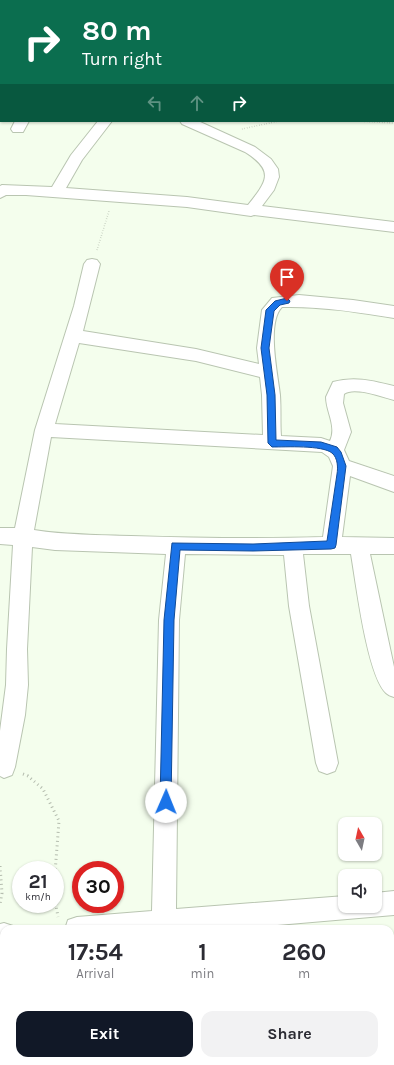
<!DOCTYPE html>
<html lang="en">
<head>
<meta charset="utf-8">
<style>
  :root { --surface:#fff; --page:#f2f2f3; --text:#2b2b33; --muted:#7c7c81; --accent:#111827 }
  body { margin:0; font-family:Karla,sans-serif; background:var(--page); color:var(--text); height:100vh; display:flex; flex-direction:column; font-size:15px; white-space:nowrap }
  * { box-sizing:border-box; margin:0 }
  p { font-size:13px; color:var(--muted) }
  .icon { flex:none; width:22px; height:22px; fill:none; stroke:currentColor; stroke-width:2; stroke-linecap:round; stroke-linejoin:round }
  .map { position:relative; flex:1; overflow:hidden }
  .sheet { position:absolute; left:0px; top:925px; width:394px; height:140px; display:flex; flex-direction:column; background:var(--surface); border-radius:12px 12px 0 0; box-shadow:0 1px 3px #0004 }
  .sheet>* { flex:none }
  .guide { position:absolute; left:0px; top:0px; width:394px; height:122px; box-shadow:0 1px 3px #0004; background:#0b6e4f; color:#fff; overflow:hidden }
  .needle { width:26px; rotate:351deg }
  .controls { position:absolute; left:338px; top:817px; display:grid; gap:8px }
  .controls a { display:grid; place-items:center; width:44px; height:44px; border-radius:8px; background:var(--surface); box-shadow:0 1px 3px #0004; font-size:20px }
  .speed { position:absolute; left:12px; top:861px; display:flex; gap:8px; font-size:20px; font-weight:700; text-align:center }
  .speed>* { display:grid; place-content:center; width:52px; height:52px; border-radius:50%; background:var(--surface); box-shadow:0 1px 3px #0004; line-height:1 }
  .speed small { font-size:10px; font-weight:400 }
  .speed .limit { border:6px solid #d22; background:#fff; color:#111 }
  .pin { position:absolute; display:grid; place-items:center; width:34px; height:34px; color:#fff; margin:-41px -17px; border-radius:50% 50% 50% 0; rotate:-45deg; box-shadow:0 0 4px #0007 }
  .pin .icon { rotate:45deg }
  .me { position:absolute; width:44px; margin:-22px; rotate:1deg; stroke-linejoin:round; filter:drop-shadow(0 0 3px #0008) }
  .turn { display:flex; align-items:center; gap:14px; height:84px; padding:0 16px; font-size:18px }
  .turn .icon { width:52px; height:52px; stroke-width:2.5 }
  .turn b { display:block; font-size:28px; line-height:34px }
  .lanes { display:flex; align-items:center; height:38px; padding:0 16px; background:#0003; justify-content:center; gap:20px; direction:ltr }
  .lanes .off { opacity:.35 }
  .eta { display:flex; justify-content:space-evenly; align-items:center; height:68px; text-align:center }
  .eta b { font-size:24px; font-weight:700; line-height:28px }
  .cta { display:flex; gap:8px; margin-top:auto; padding:8px 16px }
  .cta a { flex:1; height:46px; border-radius:12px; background:var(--accent); color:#fff; font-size:16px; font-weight:700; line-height:46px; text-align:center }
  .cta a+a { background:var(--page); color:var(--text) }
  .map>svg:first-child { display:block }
</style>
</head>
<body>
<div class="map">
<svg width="394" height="1065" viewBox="0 0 394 1065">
  <rect width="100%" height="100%" fill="#f4feed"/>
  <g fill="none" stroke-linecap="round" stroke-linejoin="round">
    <!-- minor casing -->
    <g stroke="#b9c5b1" stroke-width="2">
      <path id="minor" d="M0,2H1V8H0Z
        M393,52H394V60H393Z
        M0,55H1V63H0Z
        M15,121H29L23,132H13L11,129Z
        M98,121H112L82,160L66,188L187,197L248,205C267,181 275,171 245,152L182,124L180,121H198L255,147L271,159L278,169L279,177L274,190L262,206L394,222V232L254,215L251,216L187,207L26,195H6L0,198V186L2,185L52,187L71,155Z
        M92,259L97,260L100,264L83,331L196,349L259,364L257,348L262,310L272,298L299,295L353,300L394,306V318C357,312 319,306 282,307C266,323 278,375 280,395C281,409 280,423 281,436L321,438L330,441C337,426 326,412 326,397L333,382C355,376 373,381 394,386V400C382,397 354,386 344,394L343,403L351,432L344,450L349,461L394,476V492L350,476L342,537L394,538V554H370L394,667V697C391,696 388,695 386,693C367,675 356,583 351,554H303L309,606L338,763L335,771L327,774L319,771L316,763L289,606L284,555L185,554L179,620L176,909L345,896V906H375V893L394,891V915L231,929H65L68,920L77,917L152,911L159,620L166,554L55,550L32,547L27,649L28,685L25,715L15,767L12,775L4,778L0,776V731L6,685L7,649L13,545L0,544V528H15L35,430L74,306L84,264L87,260ZM79,343L196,361L260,377L262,395L263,435L55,424ZM51,437L322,452L329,457L333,466L323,537C259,539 195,538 131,536C98,535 66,535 34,530Z
        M4,923L13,926L14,929H4V947L0,948V924Z"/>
    </g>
    <!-- path-far1 -->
    <path stroke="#b4bcae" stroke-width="1.5" stroke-dasharray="0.5 2" stroke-linecap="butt" d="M145,0L150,1
      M357,121L394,123
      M242,129L279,121
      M97,250L109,211"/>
    <!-- path -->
    <path stroke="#b4bcae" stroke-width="3" stroke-dasharray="1 3.5" stroke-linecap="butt" d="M23,774L28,776L43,789L59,821L55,873
      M0,866L2,893L0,904
      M55,899L58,917"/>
    <!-- minor -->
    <use href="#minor" fill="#fff" fill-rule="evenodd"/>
  </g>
  <!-- route -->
  <path fill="#1a73e8" stroke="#114b97" d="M287,298L290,301L289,303L280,305L274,311L269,348L275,395L276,440L321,442L337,447L341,452L346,466L336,545L335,548L331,549L253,551L180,550L174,620L171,802L170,806L166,807L162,806L160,802L164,620L172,543L253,544L327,541L337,474C338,468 338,458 332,453C322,445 286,447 272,447L268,443L267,395L261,348L266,310L275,301Z"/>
</svg>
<div class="controls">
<a><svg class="needle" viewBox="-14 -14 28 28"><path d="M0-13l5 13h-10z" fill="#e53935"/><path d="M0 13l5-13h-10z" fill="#7c7c81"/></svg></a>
<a><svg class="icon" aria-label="sound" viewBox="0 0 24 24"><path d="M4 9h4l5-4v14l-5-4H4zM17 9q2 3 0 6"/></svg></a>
</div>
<div class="speed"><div>21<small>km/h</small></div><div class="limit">30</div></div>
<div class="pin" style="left:287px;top:301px;background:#d93025"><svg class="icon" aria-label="arrive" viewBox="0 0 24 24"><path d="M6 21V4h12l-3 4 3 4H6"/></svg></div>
<svg class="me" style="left:166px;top:802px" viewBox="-20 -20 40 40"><circle r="19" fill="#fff"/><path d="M0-13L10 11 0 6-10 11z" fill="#1a73e8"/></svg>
<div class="guide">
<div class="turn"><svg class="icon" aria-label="right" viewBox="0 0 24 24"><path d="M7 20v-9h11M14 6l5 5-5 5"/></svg><div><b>80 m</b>Turn right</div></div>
<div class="lanes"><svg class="icon off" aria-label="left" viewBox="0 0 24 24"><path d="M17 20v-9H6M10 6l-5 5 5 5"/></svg><svg class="icon off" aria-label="ahead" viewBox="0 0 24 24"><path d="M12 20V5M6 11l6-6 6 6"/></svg><svg class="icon" aria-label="right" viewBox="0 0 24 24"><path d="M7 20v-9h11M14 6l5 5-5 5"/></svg></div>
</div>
<section class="sheet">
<div class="eta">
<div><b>17:54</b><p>Arrival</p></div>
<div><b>1</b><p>min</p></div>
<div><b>260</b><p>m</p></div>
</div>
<div class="cta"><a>Exit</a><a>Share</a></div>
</section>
</div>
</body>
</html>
